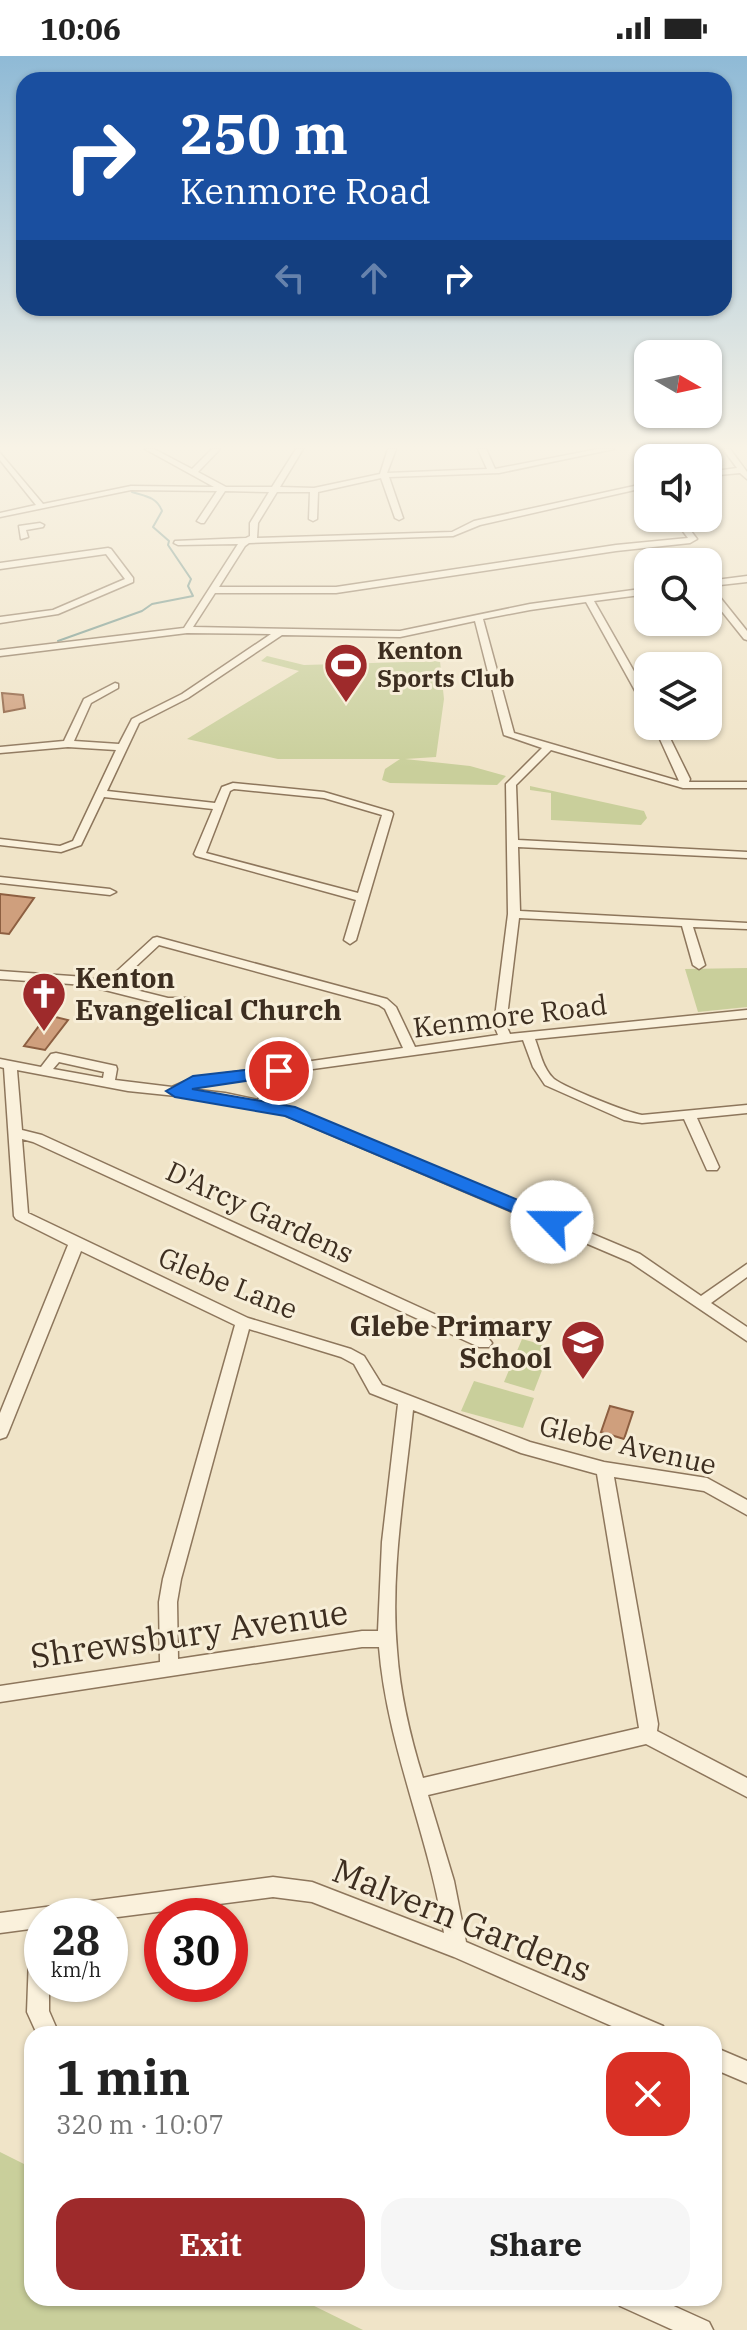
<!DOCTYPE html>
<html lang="en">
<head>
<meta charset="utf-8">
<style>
  :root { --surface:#fff; --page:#f6f6f6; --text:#222; --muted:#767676; --accent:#9e2a2b }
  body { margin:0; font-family:"IBM Plex Serif",serif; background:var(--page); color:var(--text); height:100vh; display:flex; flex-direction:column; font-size:30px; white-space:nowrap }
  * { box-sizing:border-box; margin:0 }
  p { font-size:26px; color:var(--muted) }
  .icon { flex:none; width:44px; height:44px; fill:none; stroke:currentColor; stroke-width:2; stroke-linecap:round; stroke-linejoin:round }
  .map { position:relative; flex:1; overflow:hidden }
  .details { position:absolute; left:24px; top:1970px; width:698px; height:280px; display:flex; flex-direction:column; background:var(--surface); border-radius:24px; box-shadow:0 2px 6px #0004 }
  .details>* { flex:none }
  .hud { position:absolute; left:16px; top:16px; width:716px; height:244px; border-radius:24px; box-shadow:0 2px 6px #0004; background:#1a4fa0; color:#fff; overflow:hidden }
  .needle { width:52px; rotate:99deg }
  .fabs { position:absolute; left:634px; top:284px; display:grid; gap:16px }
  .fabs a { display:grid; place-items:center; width:88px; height:88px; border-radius:16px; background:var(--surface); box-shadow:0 2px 6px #0004; font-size:40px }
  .speed { position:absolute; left:24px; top:1842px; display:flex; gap:16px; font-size:40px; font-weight:700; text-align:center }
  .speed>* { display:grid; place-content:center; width:104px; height:104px; border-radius:50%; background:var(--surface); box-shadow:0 2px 6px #0004; line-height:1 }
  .speed small { font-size:20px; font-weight:400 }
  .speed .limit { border:12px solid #d22; background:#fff; color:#111 }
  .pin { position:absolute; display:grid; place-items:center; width:68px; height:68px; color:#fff; margin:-34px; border:4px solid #fff; border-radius:50%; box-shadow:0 2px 8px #0007 }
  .me { position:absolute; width:88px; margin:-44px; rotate:293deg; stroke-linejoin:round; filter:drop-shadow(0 0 6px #0008) }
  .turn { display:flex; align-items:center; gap:28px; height:168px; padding:0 32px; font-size:36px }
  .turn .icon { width:104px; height:104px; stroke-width:2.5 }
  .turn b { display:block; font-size:56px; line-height:68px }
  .lanes { display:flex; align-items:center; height:76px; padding:0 32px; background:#0003; justify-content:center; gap:40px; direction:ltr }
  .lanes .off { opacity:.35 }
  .round { display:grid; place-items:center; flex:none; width:84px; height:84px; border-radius:24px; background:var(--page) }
  .overview { display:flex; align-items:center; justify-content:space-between; height:136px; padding:0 32px }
  h1 { font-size:48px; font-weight:800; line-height:60px }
  .primary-button { display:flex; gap:16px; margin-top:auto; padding:16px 32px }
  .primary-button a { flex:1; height:92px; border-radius:24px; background:var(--accent); color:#fff; font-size:32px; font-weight:800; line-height:92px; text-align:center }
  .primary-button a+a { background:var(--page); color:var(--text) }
  .status { display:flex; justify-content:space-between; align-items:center; height:56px; padding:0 40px; background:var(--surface); direction:ltr }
  .status svg { height:22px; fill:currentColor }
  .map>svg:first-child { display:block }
</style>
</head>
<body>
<div class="status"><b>10:06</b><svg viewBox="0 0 49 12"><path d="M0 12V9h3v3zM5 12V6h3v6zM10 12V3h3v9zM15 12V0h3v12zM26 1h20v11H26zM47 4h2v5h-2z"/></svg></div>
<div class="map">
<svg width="747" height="2274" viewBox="0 0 747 2274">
  <rect width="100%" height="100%" fill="#f0e4c8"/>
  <!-- green -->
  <path fill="#c9cf9b" d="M267,600L304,609L440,605L444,643L436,701L405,703L470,710L506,720L497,729L390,727L382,724L385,713L400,703H278L187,683L299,615L261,605Z
    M530,730L644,755L647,762L641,769L551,764V737L530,734Z
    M747,912V951L698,956L685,913Z
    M522,1283L551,1291L534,1335L504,1326Z
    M474,1325L534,1342L523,1372L461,1355Z
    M0,2096L32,2112V2242H298L363,2274H0Z"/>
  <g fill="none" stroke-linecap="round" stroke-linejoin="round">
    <!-- stream -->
    <path stroke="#6f938a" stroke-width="2" d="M58,585L142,555L152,548L193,540L188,530L191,523L168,489L169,485L153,471L162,455C157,441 145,440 132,436"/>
  </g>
  <!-- building -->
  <path fill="#cf9f7d" stroke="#8d5f41" stroke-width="2" d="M2,637L23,639L25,652L4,656Z
    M0,838L34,842L9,878L0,877Z
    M47,959L68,964L45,994L24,990Z
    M610,1350L633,1356L624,1383L601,1376Z"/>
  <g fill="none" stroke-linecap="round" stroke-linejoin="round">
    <!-- minor casing -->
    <g stroke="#8d765c" stroke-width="3">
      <path id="minor" d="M145,393H154L192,413L212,393H220L198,416L226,431H272L296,393H303L280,431L314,432L380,418L388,393H396L387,417L487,413L478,393H486L495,413L598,393H614L499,417L389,421L403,462L399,464L395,462L381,422L318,436L317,463L313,465L309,463L310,436H277L258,467L257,482L452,476L474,465L648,427V431L480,469L453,480L249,487L245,490L219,531H336L616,489L688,482L673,462H681L697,483L690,487L616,495L336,537H215L193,571L400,575L530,548L648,532V538L594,545L648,640V652L643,649L586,546L530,554L483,563L514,677L679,725L654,670H664L690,723L689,726H747V732H683L551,694L516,729L518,784L747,796V802L518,791L520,855L747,867V873L693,871L705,909L699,913L693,909L682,870L519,862L506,969L510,978L747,954V962L535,983C540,996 543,1013 554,1023C566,1032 626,1056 642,1059L747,1049V1057L697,1062L719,1111L717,1114H707L684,1063L642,1067L624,1064L545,1029L533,1011L523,984L284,1017L270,1047L294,1052L640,1198L701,1240L747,1208V1221L711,1247L747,1271V1285L630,1206L285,1059L225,1045L128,1035L17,1014L22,1074L42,1079L489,1283L492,1287L489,1291H479L33,1086L22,1083L28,1157L248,1262L351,1293L364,1300L382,1329L530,1386L604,1406L707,1422L747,1444V1459L704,1435L614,1421L658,1668L657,1675L747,1722V1741L646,1688L428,1739L454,1825L466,1886L663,1970L666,1978H630L454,1901L312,1846L273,1841L110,1862V1860H42V1928H49V1955L59,1978H37L27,1956L30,1873L0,1877V1857L273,1821L312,1826L444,1877C429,1779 387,1691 379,1591H362L0,1646V1630L160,1606L159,1546L163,1523L235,1269L81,1195L8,1377L6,1381L0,1383V1357L68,1189L16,1163L14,1160L4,1012L0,1011V1003L41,1011L51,998L56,997L116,1010L117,1013L115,1024L172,1031L193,1022L403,992L385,953L379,949L159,889L116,929L168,942H190L192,945L190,948L168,950L85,929L0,923V915L85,921L105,926L153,882L157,881L387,943L396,951L415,991L498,979L494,969L508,858L506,728L542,692L504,679L475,565L400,581L282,579L188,642L139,667L107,735L215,747L222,731L233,727L324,736L392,756L393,758L356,884L350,888L344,884L356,844L196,800L194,798L213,753L104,741L81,789L61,796L0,789V783L60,790L73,785L116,694L68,691L0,697V691L64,685L84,643L115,627L118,628V632L91,647L74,685L119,688L132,663L182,638L271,578L187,577L0,600V594L184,572L238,488L178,489L174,487L175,485L246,482L250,480V467L269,436L225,435L204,467H201L197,465L217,435L131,434L0,461V457L36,449L0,404V397L43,448L131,430L214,431ZM234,733L324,742L382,759L358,837L206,797L230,735ZM59,1006L104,1016L103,1022L53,1013ZM270,1019L258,1044L225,1037L189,1033L196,1030ZM249,1273L341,1301L354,1308L370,1337L398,1348L382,1486L378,1575H362L178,1603L177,1546L181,1523ZM413,1354L521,1397L597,1418L639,1672L423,1722C410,1680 400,1638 397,1594C390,1515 405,1433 413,1354Z
        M723,393H730L747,416V423L740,417L708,420V416L737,412Z
        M40,467L44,469L43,471L26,474L28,481L21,483L19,470Z
        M108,492L111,493L133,522V526L58,558L0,567V561L53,554L125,523L106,498L0,513V507Z
        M747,520V526L711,530L747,575V584L744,583L708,538V525Z
        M0,821L110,833L116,836L110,839L0,827Z
        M714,1991L747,2005V2027L714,2013Z
        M616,2242H656L709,2266L713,2274H673L620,2250Z"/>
    </g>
    <!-- minor -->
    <use href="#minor" fill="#faf1dc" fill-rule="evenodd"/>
  </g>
  <!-- sky -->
  <linearGradient id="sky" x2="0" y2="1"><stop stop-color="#8fbad6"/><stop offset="0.55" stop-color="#f8f3e6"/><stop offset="1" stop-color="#f8f3e6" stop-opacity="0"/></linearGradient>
  <rect width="747" height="712" fill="url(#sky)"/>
  <!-- route -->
  <path fill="#1a73e8" stroke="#114b97" stroke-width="2" d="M279,1010L285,1011V1019L192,1033L295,1051L559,1161L562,1166L552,1172L546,1170L285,1060L175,1041L166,1035L193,1020Z"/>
  <!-- icons -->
  <defs>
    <g id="stadium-pin" transform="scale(2.3)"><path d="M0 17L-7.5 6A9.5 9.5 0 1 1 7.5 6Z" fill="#9e2a2b" stroke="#f7eed8"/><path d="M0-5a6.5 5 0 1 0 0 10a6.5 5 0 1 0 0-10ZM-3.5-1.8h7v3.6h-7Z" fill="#fff"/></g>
    <g id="church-pin" transform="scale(2.3)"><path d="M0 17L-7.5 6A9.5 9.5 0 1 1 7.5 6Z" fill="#9e2a2b" stroke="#f7eed8"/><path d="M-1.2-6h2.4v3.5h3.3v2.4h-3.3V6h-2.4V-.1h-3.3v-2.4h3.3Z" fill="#fff"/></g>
    <g id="school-pin" transform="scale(2.3)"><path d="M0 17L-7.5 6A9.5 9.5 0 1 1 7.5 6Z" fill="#9e2a2b" stroke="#f7eed8"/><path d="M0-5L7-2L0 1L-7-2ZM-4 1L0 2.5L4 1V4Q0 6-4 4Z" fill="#fff"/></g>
  </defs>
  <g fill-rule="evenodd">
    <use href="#stadium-pin" x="346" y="609"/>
    <use href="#church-pin" x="44" y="938"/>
    <use href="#school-pin" x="583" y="1286"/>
  </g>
  <g text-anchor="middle" stroke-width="6" stroke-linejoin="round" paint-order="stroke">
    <!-- far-poi labels -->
    <g font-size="24" font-weight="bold" fill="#3d2e20" stroke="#f7eed8" text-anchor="start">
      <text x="377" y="603">Kenton<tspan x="377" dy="28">Sports Club</tspan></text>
    </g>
    <!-- poi labels -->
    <g font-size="28" font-weight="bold" fill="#3d2e20" stroke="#f7eed8" text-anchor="start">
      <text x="75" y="932">Kenton<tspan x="75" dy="32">Evangelical Church</tspan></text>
      <text x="552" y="1280" text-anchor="end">Glebe Primary<tspan x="552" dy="32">School</tspan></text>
    </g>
    <!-- street labels -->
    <g font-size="28" fill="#3d2e20" stroke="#f7eed8">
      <text transform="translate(510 960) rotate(-7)" y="10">Kenmore Road</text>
      <text transform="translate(260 1156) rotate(25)" y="10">D'Arcy Gardens</text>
      <text transform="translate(228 1227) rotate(22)" y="10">Glebe Lane</text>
      <text transform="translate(628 1389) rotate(13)" y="10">Glebe Avenue</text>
    </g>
    <!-- near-street labels -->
    <g font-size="34" fill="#3d2e20" stroke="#f7eed8">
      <text transform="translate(189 1578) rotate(-8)" y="12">Shrewsbury Avenue</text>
      <text transform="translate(462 1864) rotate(22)" y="12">Malvern Gardens</text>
    </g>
  </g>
</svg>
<div class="fabs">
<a><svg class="needle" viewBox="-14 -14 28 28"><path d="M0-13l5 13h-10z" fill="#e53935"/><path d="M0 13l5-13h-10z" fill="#767676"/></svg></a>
<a><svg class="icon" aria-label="sound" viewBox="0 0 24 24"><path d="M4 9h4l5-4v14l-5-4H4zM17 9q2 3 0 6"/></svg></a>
<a><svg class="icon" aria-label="search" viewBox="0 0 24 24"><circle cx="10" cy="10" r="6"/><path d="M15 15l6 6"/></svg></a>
<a><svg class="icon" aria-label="layers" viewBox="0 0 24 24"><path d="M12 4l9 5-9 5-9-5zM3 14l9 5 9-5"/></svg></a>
</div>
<div class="speed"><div>28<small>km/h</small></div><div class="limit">30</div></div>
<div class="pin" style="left:279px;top:1015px;background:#d93025"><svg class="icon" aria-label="arrive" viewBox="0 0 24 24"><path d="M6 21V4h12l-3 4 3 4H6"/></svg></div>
<svg class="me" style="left:552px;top:1166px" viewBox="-20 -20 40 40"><circle r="19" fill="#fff"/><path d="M0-13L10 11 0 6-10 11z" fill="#1a73e8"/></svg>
<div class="hud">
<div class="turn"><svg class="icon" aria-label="right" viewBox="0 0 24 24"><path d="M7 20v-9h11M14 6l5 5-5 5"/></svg><div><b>250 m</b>Kenmore Road</div></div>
<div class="lanes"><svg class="icon off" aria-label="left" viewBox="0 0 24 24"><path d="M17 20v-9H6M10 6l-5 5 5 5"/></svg><svg class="icon off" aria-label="ahead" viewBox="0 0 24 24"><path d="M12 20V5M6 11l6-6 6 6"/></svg><svg class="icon" aria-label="right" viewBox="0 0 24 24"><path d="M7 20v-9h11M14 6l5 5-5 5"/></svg></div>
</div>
<section class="details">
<div class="overview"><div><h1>1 min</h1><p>320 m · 10:07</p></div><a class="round" style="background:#d93025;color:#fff"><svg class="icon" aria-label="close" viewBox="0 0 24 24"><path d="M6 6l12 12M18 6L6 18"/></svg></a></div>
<div class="primary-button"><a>Exit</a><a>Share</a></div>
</section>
</div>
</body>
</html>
